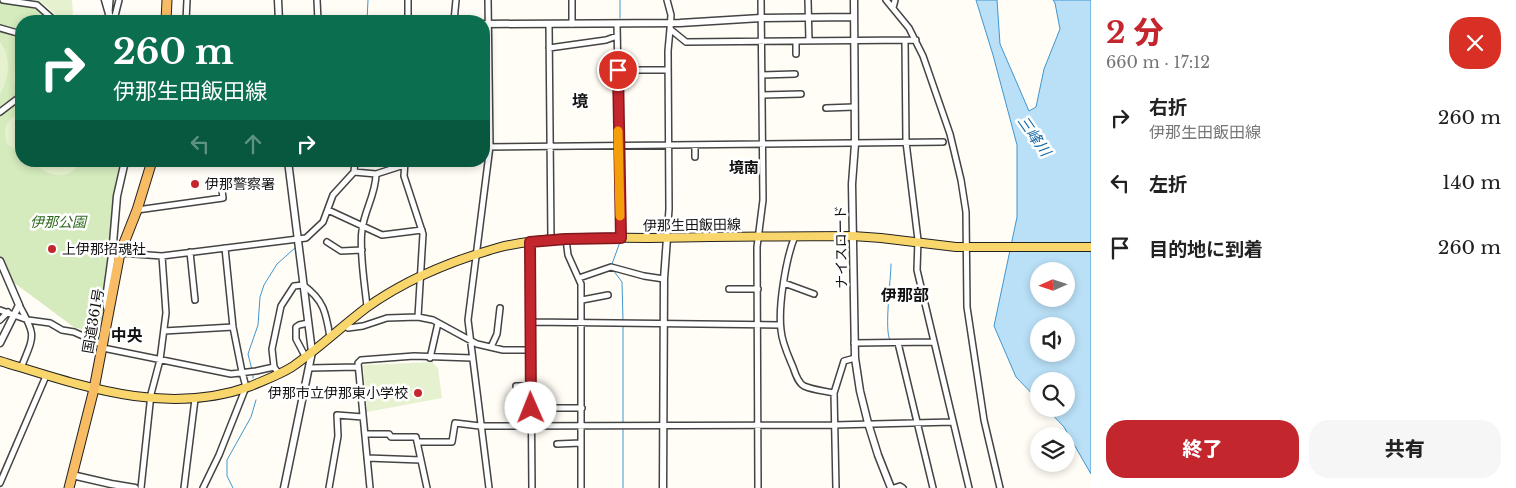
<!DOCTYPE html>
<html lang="ja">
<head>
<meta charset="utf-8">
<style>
  :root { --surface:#fff; --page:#f6f6f6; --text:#222; --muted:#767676; --accent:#c4262e }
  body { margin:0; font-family:"Libre Baskerville","Noto Sans JP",serif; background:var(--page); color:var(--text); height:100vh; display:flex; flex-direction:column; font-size:19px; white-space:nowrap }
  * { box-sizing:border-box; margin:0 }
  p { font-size:16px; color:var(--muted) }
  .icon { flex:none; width:28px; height:28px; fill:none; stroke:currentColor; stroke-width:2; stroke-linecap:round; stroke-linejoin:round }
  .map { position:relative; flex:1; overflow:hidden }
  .side { display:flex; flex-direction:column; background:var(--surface); width:425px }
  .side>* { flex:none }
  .hud { position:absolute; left:15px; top:15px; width:475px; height:152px; border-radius:20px; box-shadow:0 2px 8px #0003; background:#0b6e4f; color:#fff; overflow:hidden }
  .needle { width:32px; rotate:267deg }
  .controls { position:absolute; left:1030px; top:262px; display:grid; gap:10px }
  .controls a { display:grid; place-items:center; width:45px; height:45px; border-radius:50%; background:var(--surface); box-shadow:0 2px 8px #0003; font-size:25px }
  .pin { position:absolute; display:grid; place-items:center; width:42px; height:42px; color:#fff; margin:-21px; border:2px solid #fff; border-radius:50%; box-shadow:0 1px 5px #0007 }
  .me { position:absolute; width:55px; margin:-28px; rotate:359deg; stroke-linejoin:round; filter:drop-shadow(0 0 4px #0008) }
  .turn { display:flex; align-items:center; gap:18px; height:105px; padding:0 15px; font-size:22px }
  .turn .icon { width:65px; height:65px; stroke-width:2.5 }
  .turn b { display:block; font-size:35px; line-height:42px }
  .lanes { display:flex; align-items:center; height:48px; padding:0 15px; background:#0003; justify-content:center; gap:25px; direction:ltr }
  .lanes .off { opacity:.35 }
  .round { display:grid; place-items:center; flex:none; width:52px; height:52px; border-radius:20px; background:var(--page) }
  .overview { display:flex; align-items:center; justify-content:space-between; height:85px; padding:0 15px }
  h1 { font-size:30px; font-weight:800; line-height:38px; color:var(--accent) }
  .button { display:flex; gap:10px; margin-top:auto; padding:10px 15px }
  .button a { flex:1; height:58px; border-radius:20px; background:var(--accent); color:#fff; font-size:20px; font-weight:800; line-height:58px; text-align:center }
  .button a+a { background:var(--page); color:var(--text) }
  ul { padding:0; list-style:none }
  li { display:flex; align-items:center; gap:15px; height:65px; padding:0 15px }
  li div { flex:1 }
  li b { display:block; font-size:19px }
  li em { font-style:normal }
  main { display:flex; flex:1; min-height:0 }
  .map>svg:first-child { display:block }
</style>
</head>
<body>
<main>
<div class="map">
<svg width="1091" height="488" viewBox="0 0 1091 488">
  <rect width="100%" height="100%" fill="#fffdf5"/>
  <!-- green -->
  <path fill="#d5ebbd" d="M0,0L40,2L59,21H21V161H127L119,197L116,240L103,319C94,330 88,330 75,328L9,279L0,257Z"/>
  <!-- pitch -->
  <path fill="#e6f2cf" d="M29,0H72L73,13L69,21H63L40,1Z
    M16,39L21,40V83H14Z
    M0,42C12,56 9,79 0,94Z
    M21,111V154L7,144C2,127 7,120 21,111Z
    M30,161H83C64,183 51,177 30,161Z
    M432,362L438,368L442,398L367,412L363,365Z"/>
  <!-- water -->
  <path fill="#b9e0f7" stroke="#3f96cf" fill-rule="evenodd" d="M976,0H997L1000,44L1029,111L1036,107L1044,69L1060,29L1055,3L1053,0H1091V474L1064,427L1047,409H1066V381H1039V401L1016,377L994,326L1017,217V145L993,55ZM1039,271H1066V299H1039ZM1039,326H1066V354H1039Z"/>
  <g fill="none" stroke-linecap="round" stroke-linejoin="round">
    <!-- stream -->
    <path stroke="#3f96cf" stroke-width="1" d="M620,0V18
      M367,21L368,0
      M620,28L621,67
      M621,71V87
      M305,236L316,225
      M612,264L620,242
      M613,270L622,282L623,321
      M623,325V423
      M890,340C884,332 891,278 891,264
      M898,353L913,420
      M252,370L248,354L258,325L260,297L264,285L277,264L295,248
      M253,374V378
      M915,426L930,488
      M233,488L227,476V460L251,417L256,400
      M623,488V427"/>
    <!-- minor casing -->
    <g stroke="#444" stroke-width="8">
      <path id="minor" d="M3,0L37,5L55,21
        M317,0L318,21
        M488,0L490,146L468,320L489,488
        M572,0V24
        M667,0L671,15L670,29L686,42L916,40
        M808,0L809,41
        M886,0L909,28L923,56L950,134L961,180L966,212L967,307L984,420L1000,488
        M893,8L895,0
        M109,12L110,0
        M111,18L115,16L119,0
        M186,21L187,0
        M408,21V0
        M454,21L456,0
        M549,24L551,240
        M617,24L621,238
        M0,28L21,34
        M796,41V54
        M905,41L906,142L918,240L917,270L969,488
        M549,48L606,40L617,36
        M618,70H668
        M762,75L795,74
        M762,95L801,94
        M826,108L854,107
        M0,112L21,96
        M695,145V157
        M484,147L943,142
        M405,161L404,176L423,234L418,317
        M354,172L376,174L404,165
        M137,210L223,198L222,190
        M328,210L382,235L422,230
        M795,236C786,258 778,306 781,330C782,343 788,355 793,367C795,373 798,383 804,386C813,390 825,391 834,393
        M667,238L669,209L668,51L670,29
        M566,239L568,255L581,284V488
        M327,242L341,251L362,250
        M530,242L532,488
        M190,252L195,300
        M120,253L162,256L306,238L323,222L333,195L354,172L355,161
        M579,278L611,267L644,276L664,279
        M784,283L814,294
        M729,289H758
        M582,300L608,295
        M19,305C37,337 34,335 21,368
        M367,307C365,286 359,251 362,230C364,211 376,194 376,174
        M0,310L28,320L50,323L62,330L74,332L103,345
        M0,320L8,312
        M530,322L780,325
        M346,325L348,328L363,326L387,318L418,317L433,320L477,344L503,350H531
        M164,331L233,327
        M854,343L934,342
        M898,343L933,488
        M491,347L497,334L500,308
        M103,348L231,374L256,371L274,367L279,374
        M305,356L296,339V327L299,325L308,323
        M430,358L438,323
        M274,367L272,349L281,306L294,286L303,285C324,300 326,313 330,337
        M309,368L358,367
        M516,386H531
        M531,408H582
        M365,434H389L391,437H416L427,488
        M417,442H452L455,423L480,426L834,425L953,422
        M557,444L581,443
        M367,458L421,460
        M0,483L46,376
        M141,488L151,394L160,360L166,313L162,256
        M184,488L195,399
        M203,488L219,455L246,387L242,372L233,327L225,248
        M329,488L338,436L337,415L363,417
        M370,488L358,363L361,360L414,356L472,358
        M758,488L757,247L763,200L761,0
        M836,488L834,393L844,361L855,358
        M894,488L900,486L903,488"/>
    </g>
    <!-- tertiary casing -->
    <g stroke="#444" stroke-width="9">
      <path id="tertiary" d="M105,0L111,21
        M278,0L279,21
        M854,0L855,144L852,184L855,358L860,391L868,423L878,455L891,488
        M484,24L680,23L761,18L853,17
        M0,261L19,305L0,343
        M107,308L106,299L112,255L117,196L125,161
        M72,475L111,484L135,488
        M284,488L312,352L288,161
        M663,488L664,279L667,238"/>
    </g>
    <!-- primary casing -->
    <g stroke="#222" stroke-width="10">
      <path id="primary" d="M0,361C82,386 166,417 251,386C265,380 279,375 292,367C318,349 341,327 366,308C405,280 451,261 497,248C546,235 599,238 650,238C717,237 785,236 853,236L881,238L956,247H1091"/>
    </g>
    <!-- trunk casing -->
    <g stroke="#222" stroke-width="11">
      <path id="trunk" d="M166,21L167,0
        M69,488L94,389L120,253L137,210L152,161"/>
    </g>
    <!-- minor -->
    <use href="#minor" stroke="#fff" stroke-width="5"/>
    <!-- tertiary -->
    <use href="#tertiary" stroke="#fff" stroke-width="6"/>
    <!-- primary -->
    <use href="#primary" stroke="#f9d66b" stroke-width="8"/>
    <!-- trunk -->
    <use href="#trunk" stroke="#f7bc64" stroke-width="9"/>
  </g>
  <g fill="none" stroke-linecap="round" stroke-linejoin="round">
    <!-- route casing -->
    <g stroke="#7f191e" stroke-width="12">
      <path id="route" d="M531,408L530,242L566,239L621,238L618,70"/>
    </g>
    <!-- route -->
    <use href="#route" stroke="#c4262e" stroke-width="9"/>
    <!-- slow -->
    <path stroke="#f59e0b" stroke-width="9" d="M618,131L620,216"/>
  </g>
  <!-- markers -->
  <g fill="#c4262e" stroke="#fff" stroke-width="2">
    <circle cx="195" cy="184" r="5"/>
    <circle cx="52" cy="249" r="5"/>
    <circle cx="418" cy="393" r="5"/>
  </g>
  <g text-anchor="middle" stroke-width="5" stroke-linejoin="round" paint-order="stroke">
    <!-- poi labels -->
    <g font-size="14" fill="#111" stroke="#fff" text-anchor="start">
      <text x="205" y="189">伊那警察署</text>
      <text x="62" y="254">上伊那招魂社</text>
      <text x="408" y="398" text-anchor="end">伊那市立伊那東小学校</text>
    </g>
    <!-- park labels -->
    <g font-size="14" font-style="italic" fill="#2f6b1f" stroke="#fff">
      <text x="58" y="227">伊那公園</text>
    </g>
    <!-- street labels -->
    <g font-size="14" fill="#111" stroke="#fff">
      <text transform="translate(692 225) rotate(-1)" y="5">伊那生田飯田線</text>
      <text transform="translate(841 247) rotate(-91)" y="5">ナイスロード</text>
      <text transform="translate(93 321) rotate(-80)" y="5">国道361号</text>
    </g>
    <!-- water labels -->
    <g font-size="15" font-style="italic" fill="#1768a6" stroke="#fff">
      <text transform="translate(1034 136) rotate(55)" y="5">三峰川</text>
    </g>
    <!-- neighbourhood labels -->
    <g font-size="15" font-weight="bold" fill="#111" stroke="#fff">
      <text x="744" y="173">境南</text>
    </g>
    <!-- quarter labels -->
    <g font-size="16" font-weight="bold" fill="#111" stroke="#fff">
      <text x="580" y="107">境</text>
      <text x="905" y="301">伊那部</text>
      <text x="127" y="341">中央</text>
    </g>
  </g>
</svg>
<div class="controls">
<a><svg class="needle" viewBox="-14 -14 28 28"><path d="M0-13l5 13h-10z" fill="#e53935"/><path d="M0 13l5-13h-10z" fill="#767676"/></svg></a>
<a><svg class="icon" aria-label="sound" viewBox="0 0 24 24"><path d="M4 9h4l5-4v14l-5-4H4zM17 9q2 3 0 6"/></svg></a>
<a><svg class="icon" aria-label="search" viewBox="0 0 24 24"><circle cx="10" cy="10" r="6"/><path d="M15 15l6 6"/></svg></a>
<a><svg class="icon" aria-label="layers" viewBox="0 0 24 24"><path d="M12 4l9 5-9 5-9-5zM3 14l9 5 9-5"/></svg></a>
</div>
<div class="pin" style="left:618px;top:70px;background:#d93025"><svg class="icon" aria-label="arrive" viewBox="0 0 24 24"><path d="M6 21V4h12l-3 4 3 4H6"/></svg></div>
<svg class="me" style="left:531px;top:408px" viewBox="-20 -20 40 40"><circle r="19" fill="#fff"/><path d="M0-13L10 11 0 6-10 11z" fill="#c4262e"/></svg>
<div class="hud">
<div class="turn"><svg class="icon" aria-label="right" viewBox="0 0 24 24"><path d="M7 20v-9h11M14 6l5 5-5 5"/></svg><div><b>260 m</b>伊那生田飯田線</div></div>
<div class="lanes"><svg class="icon off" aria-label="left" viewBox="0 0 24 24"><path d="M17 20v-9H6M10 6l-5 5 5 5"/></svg><svg class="icon off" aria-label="ahead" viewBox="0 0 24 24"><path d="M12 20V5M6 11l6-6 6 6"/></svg><svg class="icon" aria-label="right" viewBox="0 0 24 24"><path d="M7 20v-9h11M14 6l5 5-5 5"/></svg></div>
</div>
</div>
<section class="side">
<div class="overview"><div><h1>2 分</h1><p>660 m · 17:12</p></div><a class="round" style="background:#d93025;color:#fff"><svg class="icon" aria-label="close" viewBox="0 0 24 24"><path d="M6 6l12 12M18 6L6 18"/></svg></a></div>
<ul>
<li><svg class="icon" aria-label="right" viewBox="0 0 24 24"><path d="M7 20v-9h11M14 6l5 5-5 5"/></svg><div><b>右折</b><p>伊那生田飯田線</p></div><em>260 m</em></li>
<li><svg class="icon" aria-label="left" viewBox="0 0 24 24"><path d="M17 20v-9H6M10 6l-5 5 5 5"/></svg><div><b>左折</b></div><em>140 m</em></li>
<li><svg class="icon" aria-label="arrive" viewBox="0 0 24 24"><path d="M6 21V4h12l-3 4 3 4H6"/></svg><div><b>目的地に到着</b></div><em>260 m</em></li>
</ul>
<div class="button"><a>終了</a><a>共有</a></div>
</section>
</main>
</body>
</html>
